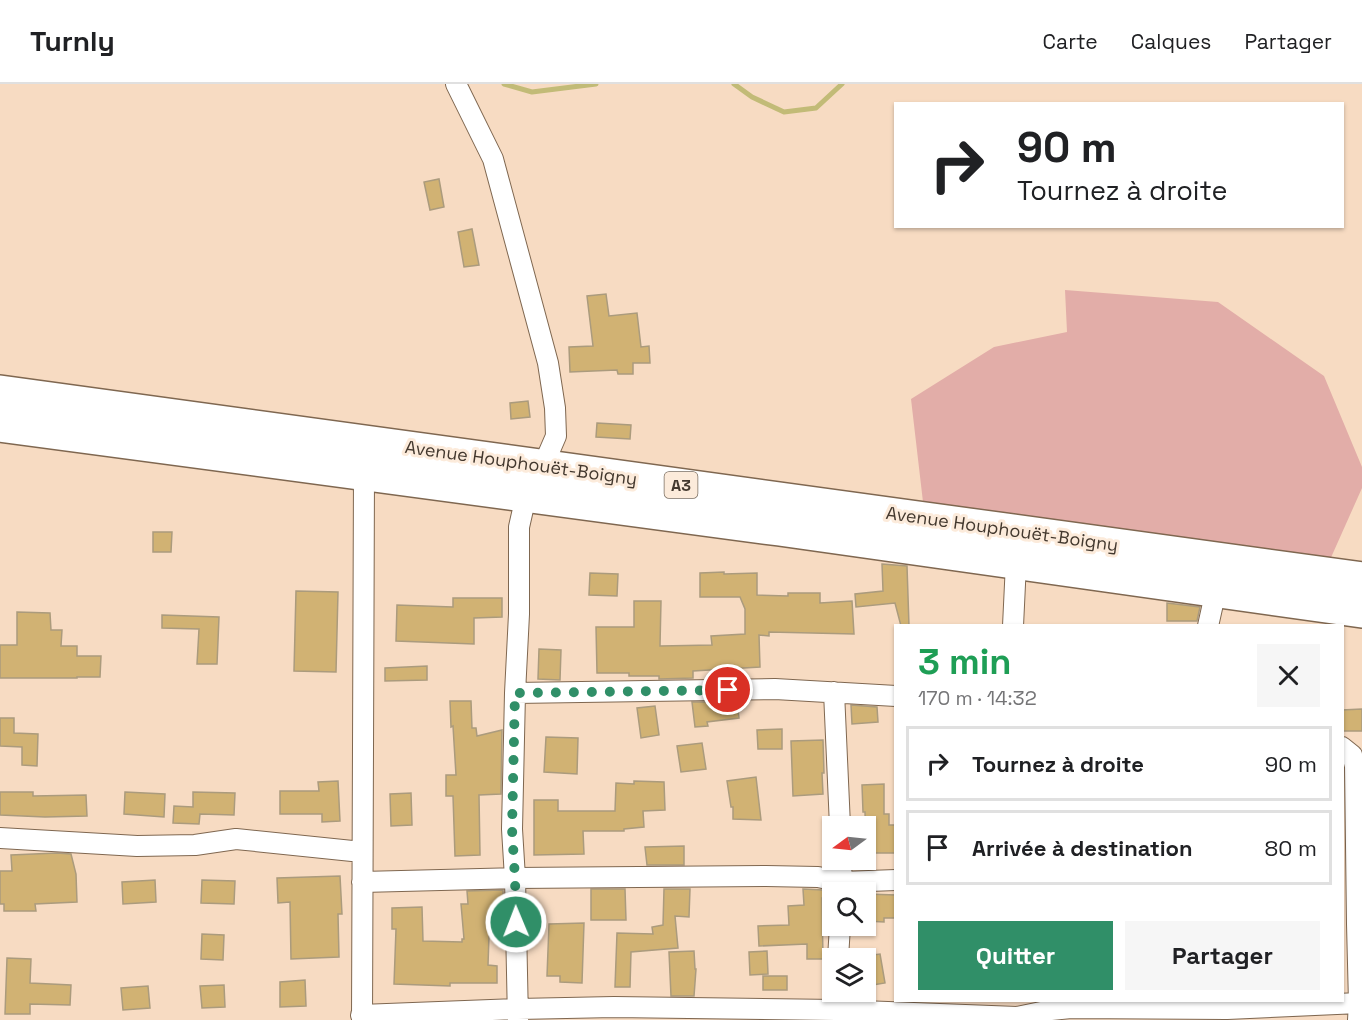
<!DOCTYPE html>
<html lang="fr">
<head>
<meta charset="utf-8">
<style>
  :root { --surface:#fff; --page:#f6f6f6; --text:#202124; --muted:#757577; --line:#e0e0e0; --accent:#308f68 }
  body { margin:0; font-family:"Space Grotesk",sans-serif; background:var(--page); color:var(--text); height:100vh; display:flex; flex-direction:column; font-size:22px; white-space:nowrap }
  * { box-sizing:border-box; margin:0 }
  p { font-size:20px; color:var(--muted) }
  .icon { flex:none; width:33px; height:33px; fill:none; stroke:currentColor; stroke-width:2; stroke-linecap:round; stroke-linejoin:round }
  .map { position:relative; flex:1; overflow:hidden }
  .sheet { position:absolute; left:894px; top:540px; width:450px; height:378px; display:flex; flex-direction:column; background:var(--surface); border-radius:0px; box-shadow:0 2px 4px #0004 }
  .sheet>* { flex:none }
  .hud { position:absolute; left:894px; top:18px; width:450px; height:126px; border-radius:0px; box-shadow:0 2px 4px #0004; background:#fff; color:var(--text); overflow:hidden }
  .needle { width:39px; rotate:255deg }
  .controls { position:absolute; left:822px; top:732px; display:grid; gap:12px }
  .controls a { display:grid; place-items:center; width:54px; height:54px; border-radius:0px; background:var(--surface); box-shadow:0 2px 4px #0004; font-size:30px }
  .pin { position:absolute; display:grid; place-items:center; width:51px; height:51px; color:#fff; margin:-26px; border:3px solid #fff; border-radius:50%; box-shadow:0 2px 6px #0007 }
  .me { position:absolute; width:66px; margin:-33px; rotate:359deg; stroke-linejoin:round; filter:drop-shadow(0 0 4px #0008) }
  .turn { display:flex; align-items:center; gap:21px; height:126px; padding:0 24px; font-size:27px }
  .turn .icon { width:78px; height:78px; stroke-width:2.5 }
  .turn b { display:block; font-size:42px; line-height:51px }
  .round { display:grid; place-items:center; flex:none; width:63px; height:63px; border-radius:0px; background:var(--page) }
  .head { display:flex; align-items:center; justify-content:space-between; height:102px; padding:0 24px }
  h1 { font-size:36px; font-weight:700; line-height:45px; color:#1e9e55 }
  .action { display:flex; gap:12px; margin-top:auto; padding:12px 24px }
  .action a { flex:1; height:69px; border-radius:0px; background:var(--accent); color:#fff; font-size:24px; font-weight:700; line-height:69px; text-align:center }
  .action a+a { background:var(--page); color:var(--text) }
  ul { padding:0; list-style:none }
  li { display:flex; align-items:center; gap:18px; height:75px; margin:0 12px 9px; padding:0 12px; border:3px solid var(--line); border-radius:0px }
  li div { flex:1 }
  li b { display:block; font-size:22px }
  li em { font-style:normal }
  header { display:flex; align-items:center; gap:36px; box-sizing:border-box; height:84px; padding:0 30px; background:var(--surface); border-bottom:2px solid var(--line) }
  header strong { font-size:28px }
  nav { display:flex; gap:33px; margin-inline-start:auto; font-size:21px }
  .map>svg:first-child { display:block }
</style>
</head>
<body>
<header>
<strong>Turnly</strong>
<nav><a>Carte</a><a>Calques</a><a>Partager</a></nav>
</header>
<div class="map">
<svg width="1362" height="936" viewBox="0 0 1362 936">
  <rect width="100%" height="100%" fill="#f7dbc2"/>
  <!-- green -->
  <path fill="#e2ada8" d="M1065,206L1218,218L1324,292L1362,383V404L1329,478L923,418L911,315L994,263L1067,248Z"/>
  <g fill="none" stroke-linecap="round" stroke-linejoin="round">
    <!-- stream -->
    <path stroke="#c2bb77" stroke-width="5" d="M504,0L532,8L596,0
      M734,0L752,13L784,28L816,24L842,0"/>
  </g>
  <!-- building -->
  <path fill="#d1b273" stroke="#ab9b7d" stroke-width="1.5" d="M439,95L444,123L430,126L424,98Z
    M472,145L479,181L464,183L458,148Z
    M606,210L609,232L637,229L641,263L649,262L650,279H633V290H618L617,286L570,288L569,263L593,262L587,212Z
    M528,317L530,333L511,335L510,319Z
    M597,339L631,341L630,355L596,353Z
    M153,448H172L171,468H153Z
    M882,480L907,482L909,542H901L895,519L856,523L855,510L883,507Z
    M724,488V490L757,489V511L788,512V509H820V519L852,517L854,550L769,548V552L759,551L760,583L693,587V594L659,595V592H629V589H597L596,543H634V517H661L660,562L712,561L711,552L745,550V525L740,513H700V489Z
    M590,489L618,490L617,512L589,511Z
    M296,507L338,508L336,588L294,587Z
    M453,514H502V533L474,534V560L396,557L397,521L453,523Z
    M1167,519L1200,523L1197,537H1167Z
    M17,528L50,529L51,546H62L61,562H77V572H101L100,593H77V594H0V561H17Z
    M162,531L219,533L217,580H197L199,545L162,544Z
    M539,565L561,566L560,596L538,595Z
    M427,582V596L385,597V584Z
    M450,617H471L472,644H476L477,652L502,646L501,710L479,711L480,771L455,772L453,712H446V691H456L453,642L451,643Z
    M692,618H737L739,634L707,638L708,642L695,643Z
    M851,621L877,623L878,638L852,640Z
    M655,622L659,651L641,654L637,624Z
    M1362,625V647H1342V626Z
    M0,634H14V649L38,650L37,682L22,681V663L0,662Z
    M782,645V665H758L757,646Z
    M546,653L578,654L577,690L544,688Z
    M823,656L824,689H822L823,710L793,712L791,657Z
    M702,659L706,685L681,688L677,662Z
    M756,693L761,736L733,735V723H731L727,697Z
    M338,697L340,737L322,738V730H280V707H319L318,698Z
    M634,697L664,698L665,726L643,727L644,743L624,745V747H583L584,770L534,771V716H558V727H615L616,699L634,700Z
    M884,700V730H889V741H896V769H866L865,728H863L862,701Z
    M0,708H33V712L86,711L87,732L45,733L0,731Z
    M125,708L165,710L164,733L124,730Z
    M193,708L235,709L234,731L200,730L199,740L173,739L174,722L193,723Z
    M411,709L412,741L391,742L390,710Z
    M684,762V781H647L645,763Z
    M57,769L71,770L76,790L77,818L35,820L36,827H4V820H0V787H12L11,771Z
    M340,792L342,830H338L339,873L291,875L290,818L278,819L277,794Z
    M155,796L156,818L123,820L122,798Z
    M202,796L235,797L234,820L201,819Z
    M591,805H625L626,836H591Z
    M664,805H690L689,833L675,832L678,864L631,868L630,903H615L617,849L653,850L652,843L663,841Z
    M803,805L823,806V814H822L823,875H807V860L759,862L758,842L789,841L788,822L804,821Z
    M503,806L504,832L497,833L498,837L490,838L491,852H489L488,881L497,882V899H450V902L394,900L396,845H392V824L422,823L423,857L462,858V855H464L461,820H468L467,807Z
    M866,810L896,811V834H884V838L866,837Z
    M584,839L582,899L560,898V892H547L549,840Z
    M202,850L224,851L223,876L201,875Z
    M694,867L695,885H696L694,912H671L669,868Z
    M767,867L768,890L750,891L749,868Z
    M880,870L885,899L866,902V872Z
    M7,874L31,875L30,899L71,901L70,921L30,920V930H5Z
    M763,892H787V906H763Z
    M305,896L306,922L280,923V898Z
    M224,901L225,923L202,924L200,902Z
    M148,902L150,924L123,926L121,904Z"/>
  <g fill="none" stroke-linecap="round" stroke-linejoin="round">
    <!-- street casing -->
    <g stroke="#7f6750" stroke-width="22">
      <path id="street" d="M456,0L493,75L548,279L555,324L556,352L543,382L526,412L519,443V530L515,609L512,745L515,794L518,936
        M1013,542L1016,479
        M1208,542L1216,506
        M834,608L840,742
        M515,609L775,605L896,612
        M1342,663L1352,671L1355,682L1357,840L1359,919L1358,936
        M0,754L137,762L195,761L236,755L362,768
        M841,776L842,808
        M362,798L515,794L766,792L818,793L842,798L896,796
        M838,874L840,842
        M361,931L518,925L614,923L836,926L1017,933L1051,926L1071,924L1227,925L1359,919
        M362,936L364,390"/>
    </g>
    <!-- highway casing -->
    <g stroke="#7f6750" stroke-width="36">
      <path id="highway" d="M0,308L1362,495
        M0,341L779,445L1362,527"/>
    </g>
    <!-- street -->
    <use href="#street" stroke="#fff" stroke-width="20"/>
    <!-- highway -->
    <use href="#highway" stroke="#fff" stroke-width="33"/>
  </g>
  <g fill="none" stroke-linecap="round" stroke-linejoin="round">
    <!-- route -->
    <path stroke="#308f68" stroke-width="10" stroke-dasharray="0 18" d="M516,838L515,794L512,745L515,609L728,606"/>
  </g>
  <g text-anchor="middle" stroke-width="6" stroke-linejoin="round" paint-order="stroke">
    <!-- shield labels -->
    <rect fill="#fcebdb" stroke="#7a6e62" stroke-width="1.5" x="664.5" y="388" width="33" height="26" rx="4.5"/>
    <g font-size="16" font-weight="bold" fill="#43382e">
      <text x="681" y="407">A3</text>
    </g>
    <!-- street labels -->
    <g font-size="18" fill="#43382e" stroke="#fcebdb">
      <text transform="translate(521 379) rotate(8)" y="6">Avenue Houphouët-Boigny</text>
      <text transform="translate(1002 445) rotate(8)" y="6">Avenue Houphouët-Boigny</text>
    </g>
  </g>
</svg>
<div class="controls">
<a><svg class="needle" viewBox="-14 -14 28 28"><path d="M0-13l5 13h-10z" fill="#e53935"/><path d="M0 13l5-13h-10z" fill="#757577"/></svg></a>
<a><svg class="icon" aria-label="search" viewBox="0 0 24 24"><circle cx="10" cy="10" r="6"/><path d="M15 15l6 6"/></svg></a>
<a><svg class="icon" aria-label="layers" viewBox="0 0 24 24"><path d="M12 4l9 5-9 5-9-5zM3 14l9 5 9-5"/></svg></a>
</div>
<div class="pin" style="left:728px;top:606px;background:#d93025"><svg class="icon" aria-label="arrive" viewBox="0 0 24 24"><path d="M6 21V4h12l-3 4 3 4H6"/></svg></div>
<svg class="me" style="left:516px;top:838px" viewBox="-20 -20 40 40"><circle r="17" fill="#308f68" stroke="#fff" stroke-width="3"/><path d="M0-11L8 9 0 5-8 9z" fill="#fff"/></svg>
<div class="hud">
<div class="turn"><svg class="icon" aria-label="right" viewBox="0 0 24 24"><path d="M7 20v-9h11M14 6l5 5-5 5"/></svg><div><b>90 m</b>Tournez à droite</div></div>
</div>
<section class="sheet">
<div class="head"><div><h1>3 min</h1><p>170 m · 14:32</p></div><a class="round"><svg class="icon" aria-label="close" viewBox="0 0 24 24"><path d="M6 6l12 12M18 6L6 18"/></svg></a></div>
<ul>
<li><svg class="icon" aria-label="right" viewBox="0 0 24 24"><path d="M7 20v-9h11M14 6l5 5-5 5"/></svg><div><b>Tournez à droite</b></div><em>90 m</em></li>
<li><svg class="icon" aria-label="arrive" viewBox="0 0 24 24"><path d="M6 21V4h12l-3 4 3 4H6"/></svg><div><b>Arrivée à destination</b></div><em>80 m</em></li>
</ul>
<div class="action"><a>Quitter</a><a>Partager</a></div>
</section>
</div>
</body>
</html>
